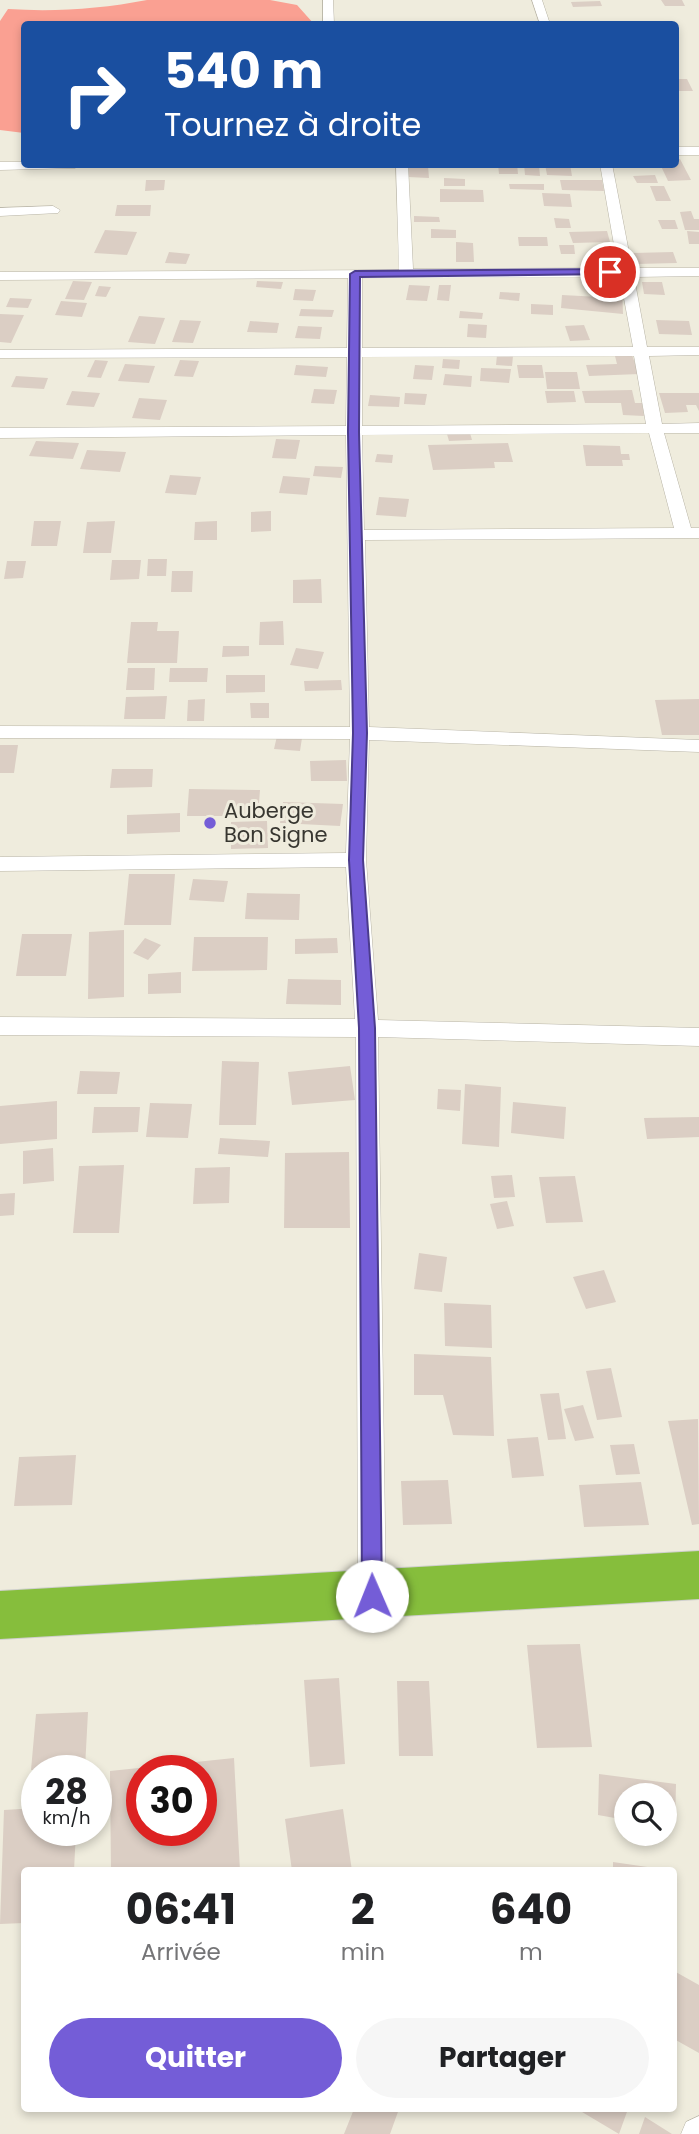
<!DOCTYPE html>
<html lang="fr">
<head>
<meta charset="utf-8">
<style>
  :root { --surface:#fff; --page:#f6f6f6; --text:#202124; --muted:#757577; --accent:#745dd7 }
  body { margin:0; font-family:Poppins,sans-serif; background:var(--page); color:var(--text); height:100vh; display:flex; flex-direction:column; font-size:26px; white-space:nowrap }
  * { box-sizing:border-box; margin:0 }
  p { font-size:23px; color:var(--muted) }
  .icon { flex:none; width:38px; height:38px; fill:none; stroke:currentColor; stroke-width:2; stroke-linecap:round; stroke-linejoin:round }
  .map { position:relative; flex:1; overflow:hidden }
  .panel { position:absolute; left:21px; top:1867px; width:656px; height:245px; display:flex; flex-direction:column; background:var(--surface); border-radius:7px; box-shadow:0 4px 10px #0003 }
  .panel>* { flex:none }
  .hud { position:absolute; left:21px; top:21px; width:658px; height:147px; border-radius:7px; box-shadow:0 4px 10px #0003; background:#1a4fa0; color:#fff; overflow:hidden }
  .tools { position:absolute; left:614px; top:1783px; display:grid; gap:14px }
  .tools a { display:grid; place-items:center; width:63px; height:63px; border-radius:50%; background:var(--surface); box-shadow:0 4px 10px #0003; font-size:35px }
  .speed { position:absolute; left:21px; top:1755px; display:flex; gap:14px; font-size:35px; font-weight:700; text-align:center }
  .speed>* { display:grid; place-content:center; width:91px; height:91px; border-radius:50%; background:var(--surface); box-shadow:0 4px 10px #0003; line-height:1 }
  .speed small { font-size:18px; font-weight:400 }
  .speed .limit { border:10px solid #d22; background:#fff; color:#111 }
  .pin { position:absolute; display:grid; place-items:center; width:60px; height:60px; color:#fff; margin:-30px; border:4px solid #fff; border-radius:50%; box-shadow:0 2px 7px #0007 }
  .me { position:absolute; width:77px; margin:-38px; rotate:359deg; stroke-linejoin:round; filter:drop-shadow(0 0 5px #0008) }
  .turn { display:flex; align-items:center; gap:24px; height:147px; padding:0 28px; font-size:32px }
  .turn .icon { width:91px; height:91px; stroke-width:2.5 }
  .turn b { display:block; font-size:49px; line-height:60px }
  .eta { display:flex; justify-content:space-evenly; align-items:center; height:119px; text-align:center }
  .eta b { font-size:42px; font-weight:700; line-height:49px }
  .cta { display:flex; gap:14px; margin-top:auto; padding:14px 28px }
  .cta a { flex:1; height:80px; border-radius:42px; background:var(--accent); color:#fff; font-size:28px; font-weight:700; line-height:80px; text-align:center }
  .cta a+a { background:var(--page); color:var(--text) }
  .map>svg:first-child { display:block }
</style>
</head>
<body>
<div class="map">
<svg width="699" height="2134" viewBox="0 0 699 2134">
  <rect width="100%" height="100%" fill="#efecdd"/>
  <!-- green -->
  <path fill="#faa092" d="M147,0H270L297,5L314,24H24V133L0,130V21L8,9C54,12 101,9 147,0Z"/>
  <!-- building -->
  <path fill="#dbcec4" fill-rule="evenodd" d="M661,0H682L685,6H665Z
    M600,1L602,6L573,7L571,2Z
    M676,79H687L693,91H677Z
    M676,159H680L691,180L668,181L660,164H676Z
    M498,164H517L518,174H499Z
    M524,164L539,165L540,176L525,175Z
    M545,164H570L572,176L547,175Z
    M408,166H428L429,178L408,177Z
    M655,175L658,183H637L633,176Z
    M444,178L465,179V186H444Z
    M146,180H165L164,190L145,191Z
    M560,180H602L604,191L562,190Z
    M509,184H544V190L510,189Z
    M650,186H664L671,201H656Z
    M440,189L483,190L484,202H440Z
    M542,193L570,194L572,207L544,206Z
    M117,205H151L150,216H115Z
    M691,211L694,219H699V230H685L680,212Z
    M414,216L439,217L440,222H414Z
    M554,218L569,219L571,228H556Z
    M658,220H675L678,229H662Z
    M431,229L456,230V238H431Z
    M105,230L137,232L127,255L94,253Z
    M607,231L610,242L573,243L569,232Z
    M687,231L699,232V244H689Z
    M518,237H547L548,246H519Z
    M456,242L473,243L474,262H456Z
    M559,245H574L575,254H561Z
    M169,252L190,254L186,264L165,263Z
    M673,252L677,263L636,264L633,253Z
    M73,281L92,282L84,300L65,299Z
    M257,281L283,282L281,289L256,287Z
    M642,282H662L665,295L644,294Z
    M409,285L430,286L427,301L406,300Z
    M439,285H451L449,301L437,300Z
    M600,285L622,286L623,314L561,308L562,295L600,297Z
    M99,286L111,287L106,297L95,296Z
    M295,289L316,290L313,301L293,300Z
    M500,292L520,293L519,301L499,299Z
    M10,298L32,299L28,308L6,307Z
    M61,301L87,303L82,317L55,315Z
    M531,304L553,305V315L531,314Z
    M301,309L334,310L332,317L299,316Z
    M460,311L483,313L482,319L459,318Z
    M0,314L24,315L11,343L0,342Z
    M139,316L165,318L155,344L128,342Z
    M180,320L201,321L193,343L172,342Z
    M656,320L689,321L692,335L659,334Z
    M250,321L279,323L277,333L247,332Z
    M468,324L487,325L486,338L467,337Z
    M584,325L590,340L570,341L565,326Z
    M298,326L322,327L320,339L295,338Z
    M497,355L513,356L512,366L496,365Z
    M632,355L639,374L589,376L586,365L617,364L615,356Z
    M443,359L460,360L459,369L442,368Z
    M95,360L108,361L101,378L87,377Z
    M180,360L199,361L193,377L174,376Z
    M125,364L155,366L149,383L118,381Z
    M296,365L328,367L326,377L294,375Z
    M415,365L434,366L432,380L413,379Z
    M517,365H542L544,378H519Z
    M481,368L511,369L509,383L480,381Z
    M545,372H577L580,389H547Z
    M445,374L472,376L471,387L443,385Z
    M16,376L48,378L44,389L11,387Z
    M314,389L337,390L334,404L311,403Z
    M632,390L635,403H642L644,416L623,415L621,403H585L582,391Z
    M72,391L100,393L94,407L66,405Z
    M545,391H574L576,402L547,403Z
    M405,393L427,394L425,405L404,404Z
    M659,393H699V411L696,405H686L688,412L665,413Z
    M370,395L400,397L399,407L368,406Z
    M139,398L167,400L160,420L132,418Z
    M470,433L472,440L449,441L447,434Z
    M276,439L300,440L296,459L272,458Z
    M36,441L79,443L73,459L29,456Z
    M508,443L513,462H494L495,468L433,470L428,445Z
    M583,445L620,446L621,454H629L630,460H622L623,466H586Z
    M87,450L126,452L120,472L80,469Z
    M377,454L393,455L392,463L375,462Z
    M315,466L343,467L341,478L313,476Z
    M170,475L201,477L196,495L165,493Z
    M283,476L310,478L307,495L279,493Z
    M379,497L409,499L406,517L376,515Z
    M271,511V531L251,532V512Z
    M34,521H61L57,546H31Z
    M115,521L111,553H83L87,522Z
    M217,521V540H194L195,522Z
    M148,559H167L166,576H147Z
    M112,560H141L139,579L110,580Z
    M7,561H26L23,578L4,579Z
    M172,571H193L192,592H171Z
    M321,579L322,603H293V580Z
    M283,621L284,645H259L260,622Z
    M131,622H158L157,631H179L177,663H127Z
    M223,646H249V656L222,657Z
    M296,648L324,652L318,669L290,665Z
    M128,668H155L154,690H126Z
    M170,668H208L207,682H169Z
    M226,675H265V692L226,693Z
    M341,680L342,690L305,691L304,681Z
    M167,696L165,719H124L126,697Z
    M205,699L204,721H187L188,700Z
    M699,699V735H662L655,700Z
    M250,703H269V718H251Z
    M277,736L302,738L300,751L274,749Z
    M0,745H18L14,773H0Z
    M346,760L347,781H311L310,761Z
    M112,769H153L152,787L110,788Z
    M189,789L260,790L258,816H187Z
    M283,802L343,804L340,826L280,823Z
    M180,813V832L127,834V815Z
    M267,821L268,848L231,849V822Z
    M129,874H175L171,925H124Z
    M193,879L228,881L224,902L189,900Z
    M247,893L300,894L299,920L245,919Z
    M124,930V997L88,999L89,932Z
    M22,934H72L66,976H16Z
    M194,937H268L267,970L192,971Z
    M145,938L161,945L148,960L133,953Z
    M337,938L338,953L295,954V939Z
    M181,972V993L148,994V974Z
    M288,979L341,980V1005L286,1004Z
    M222,1061L259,1062L256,1125H219Z
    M350,1066L355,1100L292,1105L288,1072Z
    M80,1071L120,1072L117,1094H77Z
    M465,1084L501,1087L499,1147L462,1144Z
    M438,1089L461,1090L460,1111L437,1109Z
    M57,1101V1139L0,1144V1106Z
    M513,1102L566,1107L564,1139L511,1133Z
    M150,1103L192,1104L188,1138L146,1137Z
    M94,1107H140L138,1132L92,1133Z
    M699,1117V1137L647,1139L644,1118Z
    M220,1138L270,1141L268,1157L218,1154Z
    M53,1148L54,1181L23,1184V1151Z
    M349,1152L350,1228H284L285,1153Z
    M124,1165L119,1233H73L79,1166Z
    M230,1167L229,1203L193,1204L195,1168Z
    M512,1175L515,1197L494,1198L491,1176Z
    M575,1176L583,1222L546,1223L539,1177Z
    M15,1193L14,1215L0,1216V1194Z
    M507,1201L514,1226L497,1229L490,1204Z
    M419,1253L447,1257L442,1292L414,1289Z
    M604,1270L616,1302L586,1309L573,1277Z
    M444,1303L491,1305L492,1348L445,1346Z
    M414,1354L491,1357L494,1436L453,1435L443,1395H414Z
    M611,1368L622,1417L597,1420L586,1371Z
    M559,1393L566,1439L548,1440L540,1394Z
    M583,1405L594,1438L575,1441L564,1409Z
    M698,1419L699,1524L692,1525L668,1421Z
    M538,1437L544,1476L512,1478L507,1439Z
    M634,1444L640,1474L616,1475L610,1445Z
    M76,1455L72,1505L14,1506L19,1457Z
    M448,1480L452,1524L403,1525L401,1481Z
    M641,1482L649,1525L584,1527L579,1485Z
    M580,1644L592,1747L537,1748L527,1645Z
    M339,1678L345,1764L310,1767L304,1680Z
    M397,1681H429L433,1756H399Z
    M88,1712L85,1768L31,1770L36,1714Z
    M234,1758L240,1871H111L110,1771ZM142,1771H201V1830H142Z
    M599,1774L676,1784L675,1827L665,1825V1796H626V1820L598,1815Z
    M37,1808V1830H76L74,1871H24V1923L0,1924L4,1810Z
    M343,1809L352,1871H292L285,1819Z
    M613,1862L661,1869L660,1871H613Z
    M674,1971L699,1985V2053L674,2039Z
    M354,2109H399L390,2134H344Z
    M577,2109H628L619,2134Z
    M645,2117L672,2134H639Z"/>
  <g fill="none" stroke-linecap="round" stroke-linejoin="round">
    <!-- street casing -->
    <g stroke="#b8b4a6" stroke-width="1">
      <path id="street" d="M323,0H333L334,24H323Z
        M532,0H542L550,24H540Z
        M676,147H699V155H676Z
        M0,162H24V164H81L75,168L0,170Z
        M396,164H408L413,269L618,268L600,164H612L632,268H699V276L634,277L647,347H699V355L649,356L662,424L699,423V433H664L691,528H699V538L365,540L369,727L699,740V752L369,740L366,860L378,1020L699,1028V1046L378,1037L386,1596L382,1606L372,1610L362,1606L358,1596L356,1037L0,1035V1017L355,1019L346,867L0,871V857L346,853L350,739L0,738V726L350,727L346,435L0,438V428L346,426L347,357L0,358V350L347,348L348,278L0,280V272L399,270ZM620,277L633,347L362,348V278ZM634,356L646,424L362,426V357ZM649,433L674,528L364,530L362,435Z
        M53,206L60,210L58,213L0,216V208Z
        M699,2116V2134H681L686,2122Z"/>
    </g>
    <!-- highway casing -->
    <g stroke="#cfcfcd" stroke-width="2">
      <path id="highway" d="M699,1551V1599L0,1639V1591Z"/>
    </g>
    <!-- street -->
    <use href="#street" fill="#fff" fill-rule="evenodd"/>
    <!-- highway -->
    <use href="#highway" fill="#86be3c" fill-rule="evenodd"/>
  </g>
  <!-- route -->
  <path fill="#745dd7" stroke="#4b3c8c" stroke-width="2" d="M610,269L615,272L614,274L360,277L359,432L367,733L363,860L375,1028L382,1596L379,1603L372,1606L365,1603L362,1596L359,1028L349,860L353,733L348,432L350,274L355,271Z"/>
  <!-- markers -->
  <circle fill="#745dd7" stroke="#efecdd" stroke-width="2.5" cx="210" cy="823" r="7"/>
  <g text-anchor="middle" stroke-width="6" stroke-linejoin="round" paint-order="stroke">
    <!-- poi labels -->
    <g font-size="21" fill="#373630" stroke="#efecdd" text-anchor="start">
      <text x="224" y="818">Auberge<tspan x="224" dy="24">Bon Signe</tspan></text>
    </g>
  </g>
</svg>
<div class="tools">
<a><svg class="icon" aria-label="search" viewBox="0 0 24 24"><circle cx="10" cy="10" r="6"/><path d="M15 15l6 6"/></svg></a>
</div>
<div class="speed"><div>28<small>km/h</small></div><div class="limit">30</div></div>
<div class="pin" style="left:610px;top:272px;background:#d93025"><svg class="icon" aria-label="arrive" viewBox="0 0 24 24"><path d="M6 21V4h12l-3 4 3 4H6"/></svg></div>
<svg class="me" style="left:372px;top:1596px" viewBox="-20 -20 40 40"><circle r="19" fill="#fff"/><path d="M0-13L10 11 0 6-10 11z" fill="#745dd7"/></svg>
<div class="hud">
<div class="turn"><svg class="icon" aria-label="right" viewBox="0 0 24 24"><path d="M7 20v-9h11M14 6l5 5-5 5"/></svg><div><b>540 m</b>Tournez à droite</div></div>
</div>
<section class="panel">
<div class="eta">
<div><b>06:41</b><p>Arrivée</p></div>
<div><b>2</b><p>min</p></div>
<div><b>640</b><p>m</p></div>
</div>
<div class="cta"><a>Quitter</a><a>Partager</a></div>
</section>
</div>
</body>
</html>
